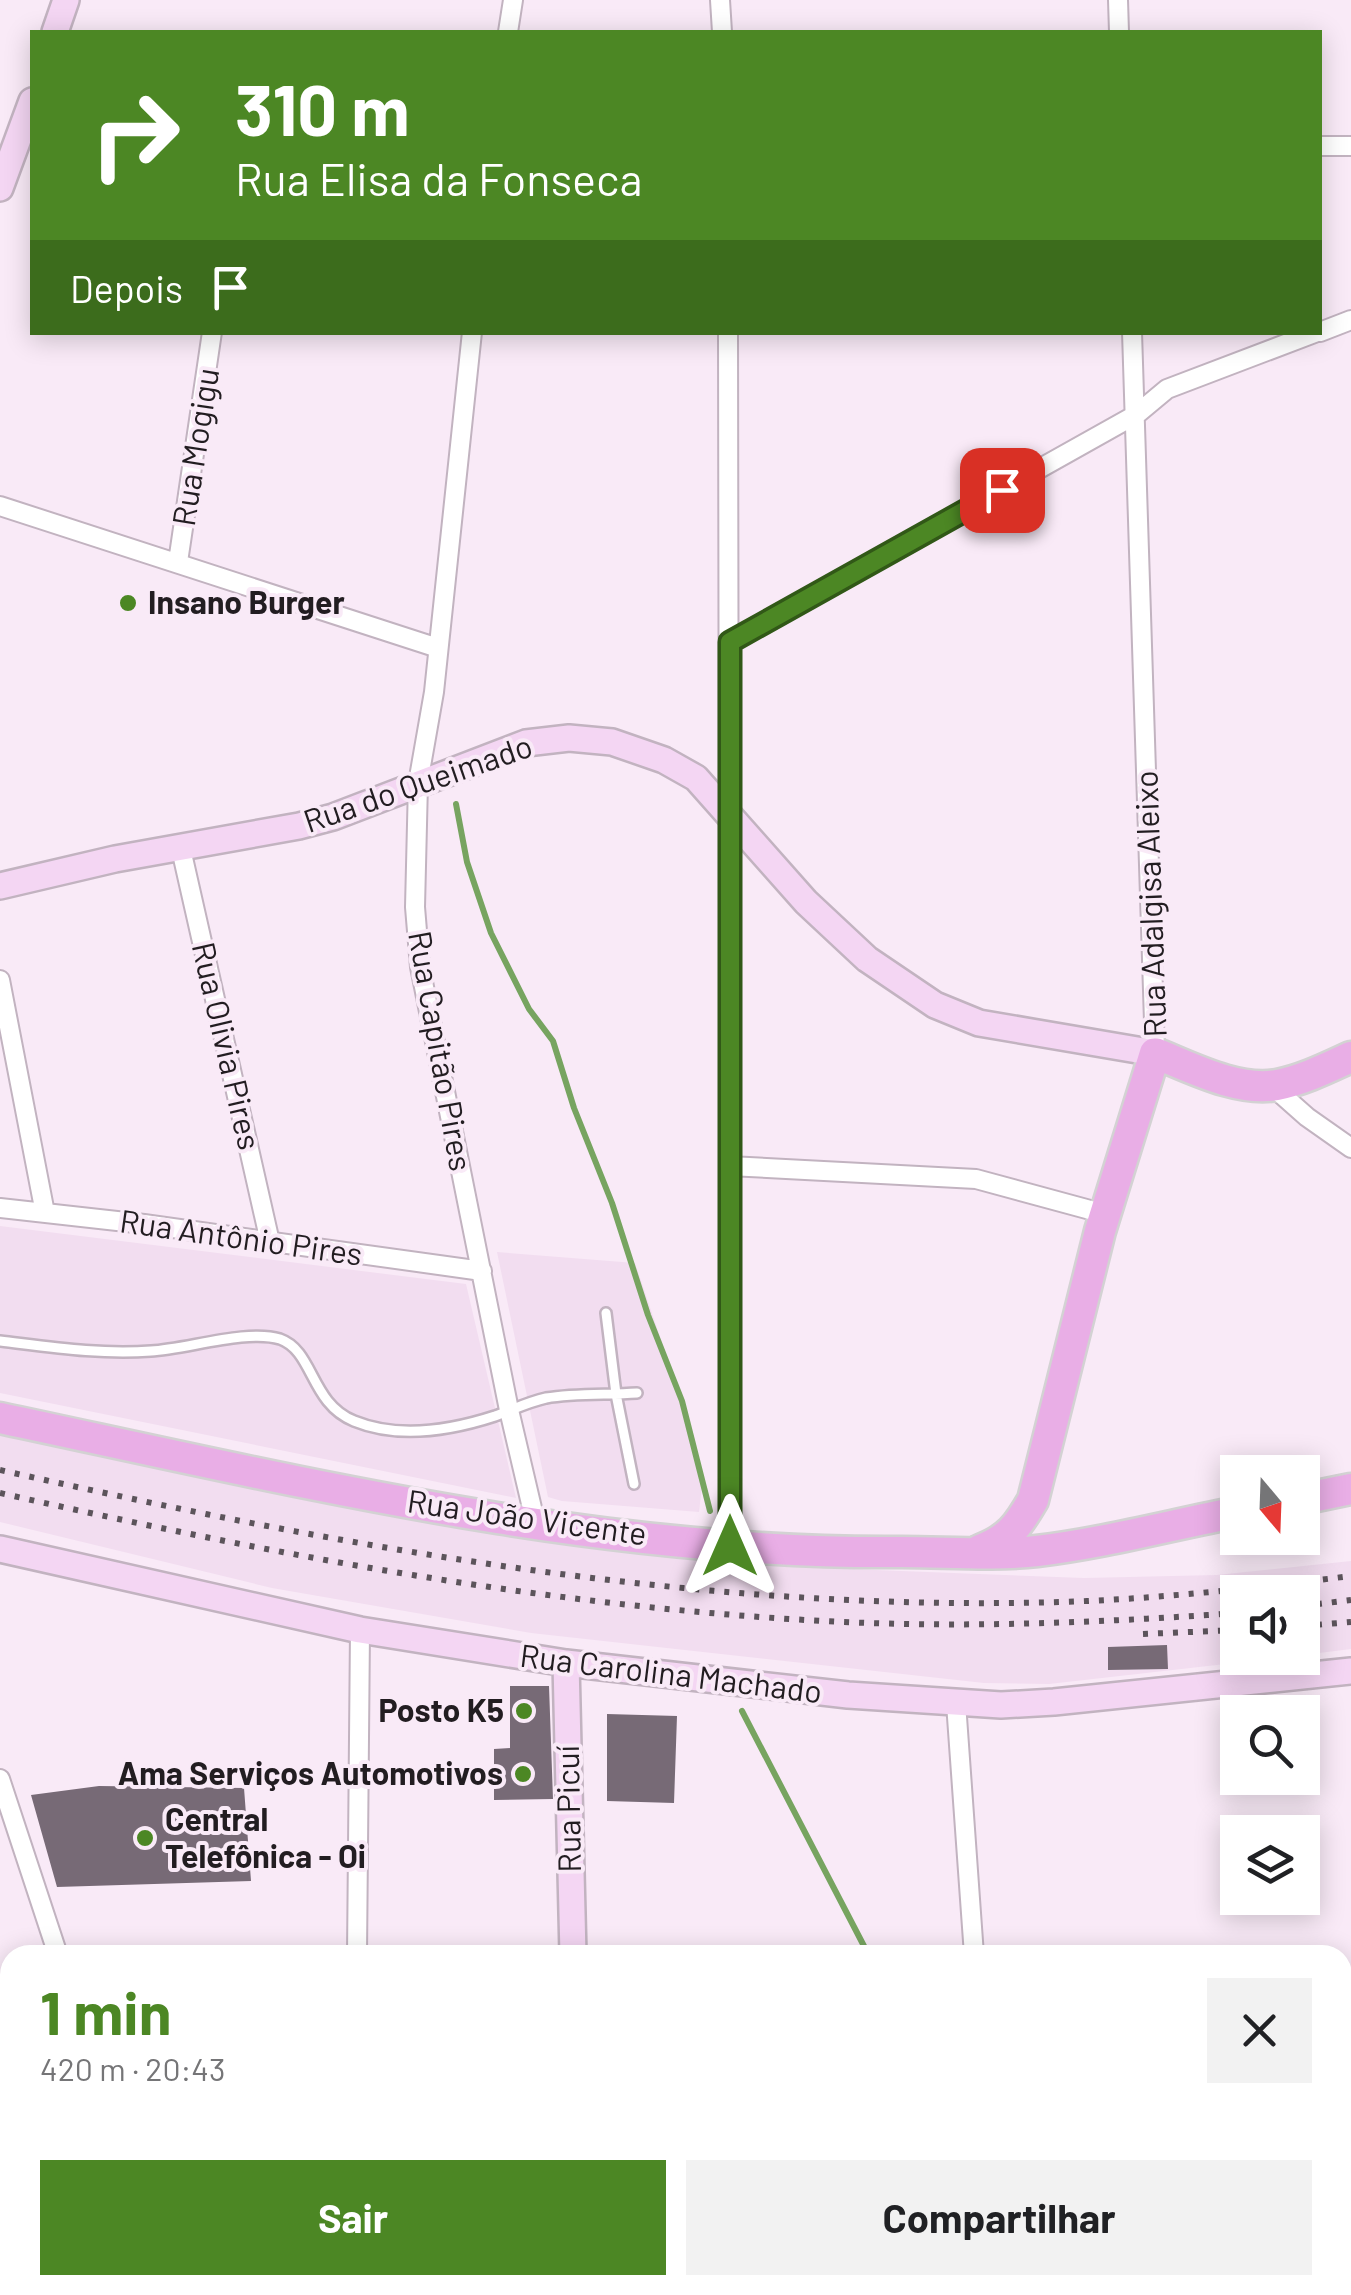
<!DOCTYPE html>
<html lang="pt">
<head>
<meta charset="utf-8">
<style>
  :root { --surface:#fff; --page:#f2f2f2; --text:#202124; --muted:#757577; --accent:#4c8724 }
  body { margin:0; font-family:Barlow,sans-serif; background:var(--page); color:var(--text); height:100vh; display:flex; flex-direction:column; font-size:38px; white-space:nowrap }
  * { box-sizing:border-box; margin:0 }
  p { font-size:32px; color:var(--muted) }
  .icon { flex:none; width:55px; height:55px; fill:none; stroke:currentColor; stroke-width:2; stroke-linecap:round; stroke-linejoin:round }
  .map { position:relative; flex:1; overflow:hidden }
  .drawer { position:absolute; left:0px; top:1945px; width:1352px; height:350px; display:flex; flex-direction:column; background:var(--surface); border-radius:30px 30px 0 0; box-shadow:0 5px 25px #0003 }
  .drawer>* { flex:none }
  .guide { position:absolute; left:30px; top:30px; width:1292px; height:305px; border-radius:0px; box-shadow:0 5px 25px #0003; background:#4c8724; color:#fff; overflow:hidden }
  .needle { width:65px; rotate:161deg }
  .fabs { position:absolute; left:1220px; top:1455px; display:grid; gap:20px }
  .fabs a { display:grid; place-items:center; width:100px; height:100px; border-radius:0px; background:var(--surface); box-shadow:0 5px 25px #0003; font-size:50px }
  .pin { position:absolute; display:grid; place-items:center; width:85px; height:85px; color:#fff; margin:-42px; border-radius:20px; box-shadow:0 5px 15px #0006 }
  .me { position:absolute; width:110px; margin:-55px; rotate:0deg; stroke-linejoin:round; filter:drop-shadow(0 0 8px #0008) }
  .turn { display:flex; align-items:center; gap:35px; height:210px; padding:0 40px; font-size:45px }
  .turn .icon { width:130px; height:130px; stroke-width:2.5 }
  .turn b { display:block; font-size:70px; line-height:85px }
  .then { display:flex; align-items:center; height:95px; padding:0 40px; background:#0003; gap:20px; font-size:38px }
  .round { display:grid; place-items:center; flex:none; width:105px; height:105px; border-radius:0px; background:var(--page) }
  .summary { display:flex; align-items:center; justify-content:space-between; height:170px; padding:0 40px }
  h1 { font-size:60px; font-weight:700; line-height:75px; color:var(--accent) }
  .action { display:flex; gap:20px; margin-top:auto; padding:20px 40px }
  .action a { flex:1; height:115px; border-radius:0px; background:var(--accent); color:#fff; font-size:40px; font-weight:700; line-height:115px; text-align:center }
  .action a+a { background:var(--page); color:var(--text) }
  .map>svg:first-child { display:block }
</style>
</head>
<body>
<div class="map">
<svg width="1351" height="2295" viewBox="0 0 1351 2295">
  <rect width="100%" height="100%" fill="#f9eaf7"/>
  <!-- built -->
  <path fill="#f2ddf0" d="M0,1226L466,1284L516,1498L0,1393Z
    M497,1252L635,1263L696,1443L702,1486L699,1512L562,1501L548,1497Z
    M0,1433L209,1480L421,1522L662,1554L824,1568L1084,1578L1217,1575L1351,1561V1649L1303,1655L1302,1592H1238V1658H1278L1049,1684L984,1683L531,1633L272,1588L0,1522Z"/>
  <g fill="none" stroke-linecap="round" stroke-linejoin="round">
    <!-- stream -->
    <path stroke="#77a460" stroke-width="6" d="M456,804L467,862L491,933L529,1009L553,1041L574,1108L612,1203L648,1315L682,1401L710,1511
      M706,1582V1564
      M742,1711L865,1948L866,1955
      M860,2295V2285"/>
  </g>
  <!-- building -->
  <path fill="#776a76" d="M1167,1645L1168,1669L1108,1670V1647Z
    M510,1686H549L553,1799L494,1800V1749L510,1748Z
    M607,1714L677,1716L674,1803L607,1801Z
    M99,1786L244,1788L251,1881L57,1887L31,1795Z"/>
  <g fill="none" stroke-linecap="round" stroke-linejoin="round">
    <!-- lane casing -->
    <g stroke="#c2b3c0" stroke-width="14">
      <path id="lane" d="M606,1313L616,1394L634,1484
        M0,1341C50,1347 101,1355 151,1351C187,1349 247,1329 280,1339C314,1351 310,1403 354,1421C398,1439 452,1430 495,1416C512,1410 528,1402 546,1398C575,1393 607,1395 637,1393"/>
    </g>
    <!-- street casing -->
    <g stroke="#c2b3c0" stroke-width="22">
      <path id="street" d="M720,0L722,32
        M1118,0L1119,32
        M508,32L513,0
        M1320,146H1351
        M472,332L434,692L418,783L415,907L420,967L509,1410L536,1525
        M728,332L730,1546
        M1132,332L1155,1053
        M1320,332L1351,320
        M0,506L438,648
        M178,562L212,332
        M730,642L1137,414L1167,389L1317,332
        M181,849L270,1242
        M0,980L45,1213
        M1272,1086L1307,1117L1351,1148
        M729,1166L976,1179L1105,1214
        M0,1208L144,1224L482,1271
        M956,1703L974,1955
        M0,1779L58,1955
        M357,1955L360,1630
        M1342,1997H1351
        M0,2035H10
        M1342,2226H1351
        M359,2285V2295
        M996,2285L997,2295
        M67,2295V2285"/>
    </g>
    <!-- secondary casing -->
    <g stroke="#c2b3c0" stroke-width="30">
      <path id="secondary" d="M55,32L66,0
        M0,188L32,101
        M0,886L115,859L299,826L333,817L526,743L569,738L612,742L664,760L696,778L806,902L867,959L935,1005L979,1023L1155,1053
        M0,1549L360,1630L566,1663L848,1695L1001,1705L1054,1702L1351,1671
        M566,1663L573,1955
        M578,2285V2295"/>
    </g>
    <!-- primary casing -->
    <g stroke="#d3d2d3" stroke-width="35">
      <path id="primary" d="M0,1418C296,1481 597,1555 902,1552C947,1552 993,1556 1037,1551C1104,1543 1171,1525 1238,1512
        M1302,1499L1351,1489
        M980,1550C1009,1539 1018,1526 1033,1500L1100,1231L1155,1053C1190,1067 1237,1092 1277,1085C1303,1080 1327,1068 1351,1057"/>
    </g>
    <!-- lane -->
    <use href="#lane" stroke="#fff" stroke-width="9"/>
    <!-- street -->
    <use href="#street" stroke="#fff" stroke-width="18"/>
    <!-- secondary -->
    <use href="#secondary" stroke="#f4d6f3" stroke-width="25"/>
    <!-- primary -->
    <use href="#primary" stroke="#e9aee6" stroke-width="30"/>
    <!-- rail -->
    <path stroke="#5c545b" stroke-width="6" stroke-dasharray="5 10" stroke-linecap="butt" d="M0,1470C357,1550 719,1616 1087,1601C1175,1597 1263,1587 1351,1576
      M0,1493C266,1553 533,1604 806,1620C950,1629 1094,1623 1238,1613
      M1302,1606L1351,1600
      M1302,1626L1351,1622
      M1143,1634L1238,1630"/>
  </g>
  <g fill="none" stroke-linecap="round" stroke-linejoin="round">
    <!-- route casing -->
    <g stroke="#315817" stroke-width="25">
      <path id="route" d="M730,1546V642L1002,490"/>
    </g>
    <!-- route -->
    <use href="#route" stroke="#4c8724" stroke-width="18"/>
  </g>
  <!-- markers -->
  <g fill="#4c8724" stroke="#f9eaf7" stroke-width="4">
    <circle cx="128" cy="603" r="10"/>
    <circle cx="524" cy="1711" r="10"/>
    <circle cx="523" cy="1774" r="10"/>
    <circle cx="145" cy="1838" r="10"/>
  </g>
  <g text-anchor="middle" stroke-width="8" stroke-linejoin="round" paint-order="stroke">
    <!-- street labels -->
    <g font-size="32" fill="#221d21" stroke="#f9eaf7">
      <text transform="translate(196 447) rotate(-81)" y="11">Rua Mogigu</text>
      <text transform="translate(418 784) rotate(-19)" y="11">Rua do Queimado</text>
      <text transform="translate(1151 904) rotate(-92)" y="11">Rua Adalgisa Aleixo</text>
      <text transform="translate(226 1046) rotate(77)" y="11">Rua Olivia Pires</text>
      <text transform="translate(440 1051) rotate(80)" y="11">Rua Capitão Pires</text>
      <text transform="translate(241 1238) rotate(8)" y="11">Rua Antônio Pires</text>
      <text transform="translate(527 1518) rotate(8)" y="11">Rua João Vicente</text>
      <text transform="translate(671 1674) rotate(7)" y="11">Rua Carolina Machado</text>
      <text transform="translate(569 1809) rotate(-91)" y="11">Rua Picuí</text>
    </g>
    <!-- poi labels -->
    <g font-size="32" font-weight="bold" fill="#221d21" stroke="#f9eaf7" text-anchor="start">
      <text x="148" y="614">Insano Burger</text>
      <text x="504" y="1722" text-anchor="end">Posto K5</text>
      <text x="503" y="1785" text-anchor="end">Ama Serviços Automotivos</text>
      <text x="165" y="1831">Central<tspan x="165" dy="37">Telefônica - Oi</tspan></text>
    </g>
  </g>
</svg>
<div class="fabs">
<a><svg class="needle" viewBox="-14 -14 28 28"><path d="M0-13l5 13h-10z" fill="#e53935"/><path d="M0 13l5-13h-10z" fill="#757577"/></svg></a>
<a><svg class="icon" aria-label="sound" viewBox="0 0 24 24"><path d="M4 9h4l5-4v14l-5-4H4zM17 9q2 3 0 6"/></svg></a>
<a><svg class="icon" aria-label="search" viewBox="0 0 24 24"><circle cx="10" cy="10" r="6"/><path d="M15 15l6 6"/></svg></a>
<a><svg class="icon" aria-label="layers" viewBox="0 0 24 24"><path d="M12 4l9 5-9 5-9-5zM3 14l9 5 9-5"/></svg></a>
</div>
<div class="pin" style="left:1002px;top:490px;background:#d93025"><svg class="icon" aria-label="arrive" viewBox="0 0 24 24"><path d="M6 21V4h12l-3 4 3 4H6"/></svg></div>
<svg class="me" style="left:730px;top:1546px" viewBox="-20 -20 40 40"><path d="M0-17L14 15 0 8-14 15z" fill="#4c8724" stroke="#fff" stroke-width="4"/></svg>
<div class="guide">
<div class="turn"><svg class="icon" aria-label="right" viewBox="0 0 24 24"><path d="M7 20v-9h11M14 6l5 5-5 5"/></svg><div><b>310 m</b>Rua Elisa da Fonseca</div></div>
<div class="then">Depois<svg class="icon" aria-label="arrive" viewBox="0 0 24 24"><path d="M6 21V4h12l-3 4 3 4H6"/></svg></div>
</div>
<section class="drawer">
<div class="summary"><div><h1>1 min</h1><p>420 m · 20:43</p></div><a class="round"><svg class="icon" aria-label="close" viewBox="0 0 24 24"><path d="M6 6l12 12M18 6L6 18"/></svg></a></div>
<div class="action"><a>Sair</a><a>Compartilhar</a></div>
</section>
</div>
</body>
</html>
